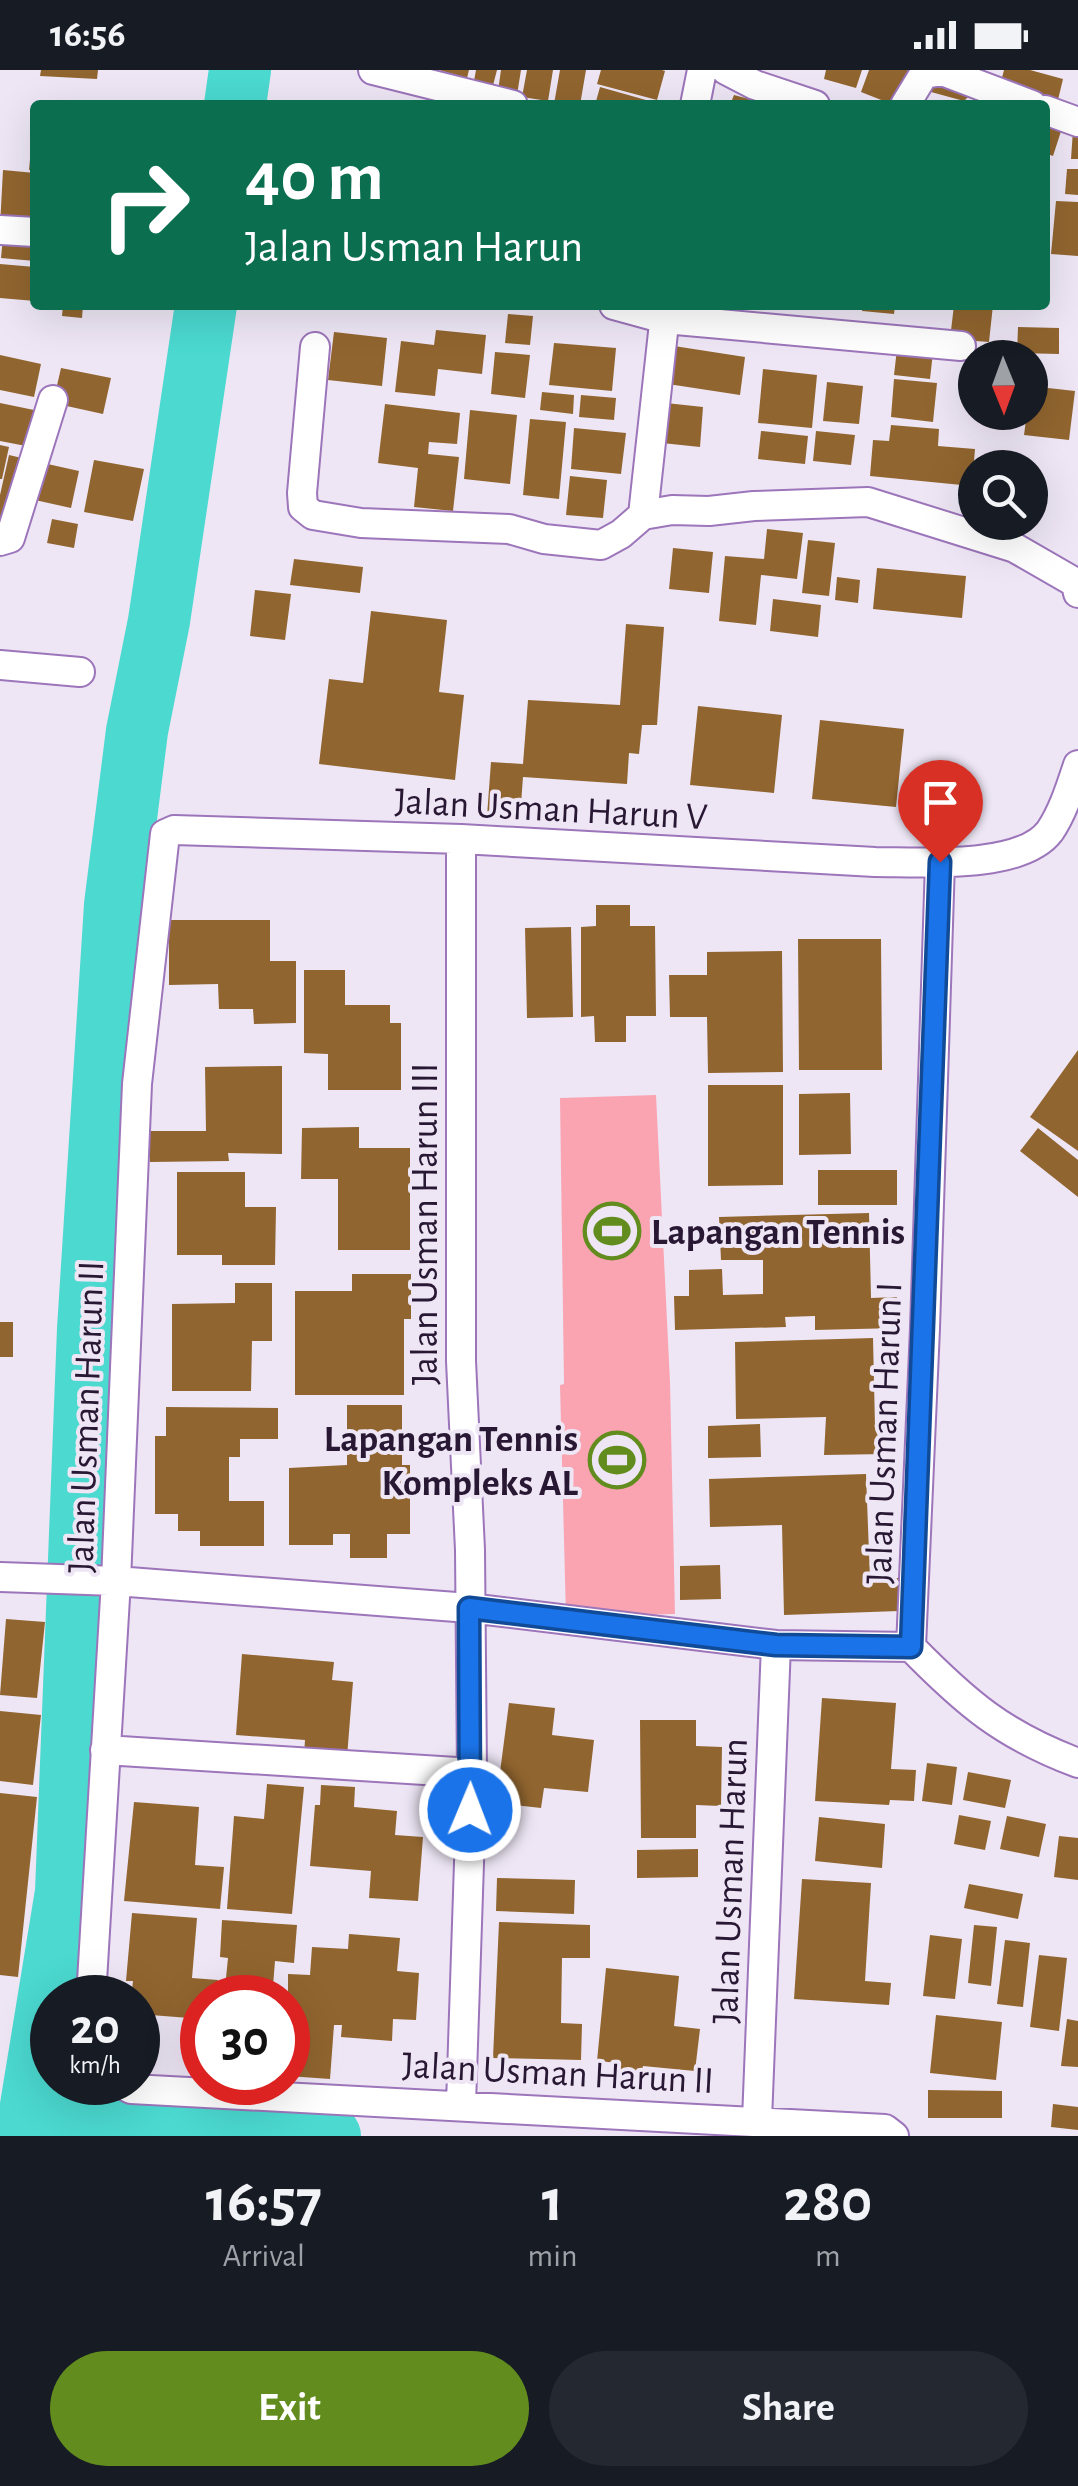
<!DOCTYPE html>
<html lang="en">
<head>
<meta charset="utf-8">
<style>
  :root { --surface:#171b24; --page:#242831; --text:#f1f3f6; --muted:#9ea1a6; --accent:#628d1e }
  body { margin:0; font-family:"Alegreya Sans",sans-serif; background:var(--page); color:var(--text); height:100vh; display:flex; flex-direction:column; font-size:38px; white-space:nowrap }
  * { box-sizing:border-box; margin:0 }
  p { font-size:32px; color:var(--muted) }
  .icon { flex:none; width:55px; height:55px; fill:none; stroke:currentColor; stroke-width:2; stroke-linecap:round; stroke-linejoin:round }
  .map { position:relative; height:2066px; overflow:hidden }
  .panel { display:flex; flex-direction:column; background:var(--surface); flex:1 }
  .panel>* { flex:none }
  .guide { position:absolute; left:30px; top:30px; width:1020px; height:210px; border-radius:10px; box-shadow:0 10px 40px #0002; background:#0b6e4f; color:#fff; overflow:hidden }
  .needle { width:65px; rotate:179deg }
  .tools { position:absolute; left:958px; top:270px; display:grid; gap:20px }
  .tools a { display:grid; place-items:center; width:90px; height:90px; border-radius:50%; background:var(--surface); box-shadow:0 10px 40px #0002; font-size:50px }
  .speed { position:absolute; left:30px; top:1905px; display:flex; gap:20px; font-size:50px; font-weight:700; text-align:center }
  .speed>* { display:grid; place-content:center; width:130px; height:130px; border-radius:50%; background:var(--surface); box-shadow:0 10px 40px #0002; line-height:1 }
  .speed small { font-size:25px; font-weight:400 }
  .speed .limit { border:15px solid #d22; background:#fff; color:#111 }
  .pin { position:absolute; display:grid; place-items:center; width:85px; height:85px; color:#fff; margin:-102px -42px; border-radius:50% 50% 50% 0; rotate:-45deg; box-shadow:0 0 10px #0007 }
  .pin .icon { rotate:45deg }
  .me { position:absolute; width:110px; margin:-55px; rotate:1deg; stroke-linejoin:round; filter:drop-shadow(0 0 8px #0008) }
  .turn { display:flex; align-items:center; gap:35px; height:210px; padding:0 50px; font-size:45px }
  .turn .icon { width:130px; height:130px; stroke-width:2.5 }
  .turn b { display:block; font-size:70px; line-height:85px }
  .eta { display:flex; justify-content:space-evenly; align-items:center; height:170px; text-align:center }
  .eta b { font-size:60px; font-weight:700; line-height:70px }
  .cta { display:flex; gap:20px; margin-top:auto; padding:20px 50px }
  .cta a { flex:1; height:115px; border-radius:60px; background:var(--accent); color:#fff; font-size:40px; font-weight:700; line-height:115px; text-align:center }
  .cta a+a { background:var(--page); color:var(--text) }
  .status { display:flex; justify-content:space-between; align-items:center; height:70px; padding:0 50px; background:var(--surface); direction:ltr }
  .status svg { height:28px; fill:currentColor }
  .map>svg:first-child { display:block }
</style>
</head>
<body>
<div class="status"><b>16:56</b><svg viewBox="0 0 49 12"><path d="M0 12V9h3v3zM5 12V6h3v6zM10 12V3h3v9zM15 12V0h3v12zM26 1h20v11H26zM47 4h2v5h-2z"/></svg></div>
<div class="map">
<svg width="1078" height="2066" viewBox="0 0 1078 2066">
  <rect width="100%" height="100%" fill="#eee6f5"/>
  <!-- green -->
  <path fill="#faa4b2" d="M656,1025L670,1312L675,1544L566,1547L560,1315L564,1314L560,1028Z"/>
  <g fill="none" stroke-linecap="round" stroke-linejoin="round">
    <!-- river -->
    <path stroke="#4bd9d0" stroke-width="62" d="M235,35L240,0
      M27,2060L108,2056L320,2062L330,2066
      M26,2066L66,1822L88,1259L115,835L137,661L159,551L206,235"/>
  </g>
  <!-- building -->
  <path fill="#91652f" d="M41,0H98L97,9L40,6Z
    M439,0H469L467,8Z
    M476,0H497L490,27L472,22Z
    M501,0H521L517,25L498,21Z
    M527,0H553L548,31L522,27Z
    M560,0H586L580,35L554,34Z
    M601,0H662L665,1L657,30L597,14Z
    M826,0H862L856,18L824,9Z
    M869,0H911L894,35L861,22Z
    M1004,0H1030L1063,9L1057,34L999,19Z
    M930,9L974,21L964,31L920,19Z
    M600,17L660,34V35H595Z
    M734,25L768,34L767,35H730Z
    M1045,42L1065,49L1053,86L1045,83Z
    M1073,60L1078,61V89H1071Z
    M32,68H35V100H29Z
    M1067,99H1078V125L1065,124Z
    M3,100L35,103V159L0,156Z
    M1056,131L1078,132V186L1051,184Z
    M3,167L35,170V191L1,188Z
    M0,194L35,197V231L0,228Z
    M63,235H83L82,248L62,246Z
    M863,235H895L894,244L862,241Z
    M954,235H993L989,272L950,269Z
    M508,244L533,246L530,275L505,273Z
    M1018,257L1059,258V284L1017,283Z
    M436,260L486,265L482,304L438,299L435,326L395,322L401,271L434,275Z
    M334,262L387,268L382,316L328,310Z
    M554,273L616,278L612,321L549,315Z
    M674,276L745,287L740,325L668,314Z
    M897,279L933,282L930,309L894,305Z
    M495,282L530,285L525,328L491,324Z
    M0,285L41,294L34,327L0,320Z
    M61,298L111,308L103,344L53,333Z
    M763,299L817,305L812,358L758,353Z
    M894,309L937,313L933,352L891,347Z
    M827,312L863,316L859,354L823,351Z
    M1030,316L1075,321L1069,370L1024,365L1027,342H1030Z
    M542,322L574,325L573,344L540,340Z
    M581,325L616,328L614,350L579,347Z
    M0,333L34,340L26,376L0,371Z
    M666,333L703,337L700,377L662,373Z
    M385,334L460,343L457,374L429,372L428,384L459,387L453,441L414,437L418,398L378,393Z
    M470,340L517,345L510,414L464,409Z
    M530,349L566,352L559,429L523,425Z
    M891,355L939,359L938,376L975,379L972,416L870,406L873,370L889,371Z
    M574,358L626,363L621,404L571,399Z
    M761,361L808,366L805,394L758,389Z
    M816,361L855,365L851,395L813,391Z
    M0,375L9,377L2,409H0Z
    M9,385L26,389L0,461V425Z
    M94,390L144,399L133,451L84,442Z
    M43,393L79,401L71,438L35,430Z
    M570,406L607,410L603,448L566,445Z
    M52,449L78,454L74,478L47,473Z
    M767,459L803,463L797,509L761,505L756,555L719,551L725,486L764,489Z
    M808,470L835,473L829,526L802,523Z
    M673,478L713,482L709,523L669,519Z
    M294,489L363,497L360,523L290,515Z
    M877,498L966,506L962,548L873,539Z
    M837,507L860,510L858,533L835,530Z
    M255,520L291,524L285,570L250,566Z
    M773,529L821,535L818,567L770,561Z
    M371,541L447,550L439,622L464,625L455,710L319,694L329,609L363,613Z
    M626,554L664,557L657,655H642L639,684L629,683L627,714L523,707L520,748L487,746L491,692L523,694L528,630L620,635Z
    M698,636L782,645L774,723L690,715Z
    M820,650L904,659L896,737L812,729Z
    M596,835H630V856H655L656,946H626V972H595L594,946L581,947V857L596,856Z
    M169,850H270V891H296V953L254,954L253,939H219L218,914L169,915Z
    M571,857L573,947L527,948L525,858Z
    M798,869H881L882,1000H799Z
    M782,881L783,1002L708,1003L707,947H670L669,905H707V882Z
    M304,900H345V935H390V953H401V1020H328V984L304,983Z
    M1078,980V1081L1030,1047Z
    M282,996V1084L228,1083L229,1091L150,1092V1061H206L205,997Z
    M708,1015H783V1115L708,1116Z
    M850,1023L851,1084L799,1085V1024Z
    M359,1057V1078H410V1180H338V1109H301L302,1058Z
    M1038,1058L1078,1090V1127L1020,1081Z
    M818,1100H897V1135H818Z
    M177,1102H245V1137H276L275,1195H222V1185H177Z
    M869,1143L871,1228L897,1227L898,1258L815,1260V1246L785,1247L786,1257L675,1260L674,1226H689V1200L722,1199L723,1225L763,1224V1190H721L719,1147Z
    M352,1204H411V1249H404V1325H295V1221H352Z
    M235,1213H272V1271H252L251,1321H172V1234L235,1233Z
    M0,1252H13V1287H0Z
    M873,1268L875,1356H885L886,1384L824,1385L826,1347L736,1349L735,1272Z
    M347,1335H402V1395H410V1464H387V1488H350V1464H333V1475H289V1398L347,1395Z
    M166,1337L278,1338V1369H240V1387H229V1431H264V1476H200V1461H178V1444H155V1366H166Z
    M760,1354L761,1387L708,1388V1356Z
    M866,1404L870,1509L898,1508L899,1541L784,1545L782,1455L710,1457L709,1409Z
    M720,1495L721,1529L680,1530V1496Z
    M6,1549L45,1552L37,1628L0,1625Z
    M242,1584L334,1592L332,1610L353,1612L347,1687L304,1684L305,1670L236,1665Z
    M822,1628L896,1633L891,1699L916,1700L914,1731L890,1730L889,1735L815,1731Z
    M509,1633L555,1638L552,1665L594,1670L588,1722L544,1718L541,1738L496,1733Z
    M0,1641L41,1645L33,1715L0,1711Z
    M640,1650H696V1676L722,1677L721,1736L696,1735V1768H641Z
    M927,1693L957,1697L952,1735L922,1731Z
    M968,1702L1011,1710L1005,1738L963,1730Z
    M267,1714L304,1717L292,1844L227,1839L234,1746L264,1749Z
    M321,1715L355,1717L354,1737L397,1741L395,1765L423,1767L418,1831L369,1828L371,1801L310,1796L315,1735H320Z
    M0,1723L37,1727L18,1907L0,1905Z
    M134,1732L199,1737L195,1795L224,1797L220,1839L124,1831Z
    M959,1745L991,1751L985,1780L954,1774Z
    M1007,1746L1046,1754L1039,1787L1000,1779Z
    M819,1747L885,1754L882,1798L815,1791Z
    M1059,1766L1078,1768V1810L1054,1807Z
    M698,1779V1807L637,1808V1780Z
    M497,1808L575,1810L574,1844L496,1841Z
    M802,1809L871,1813L865,1911L891,1913L889,1935L794,1929Z
    M969,1814L1023,1824L1018,1849L964,1838Z
    M132,1843L197,1848L192,1908L218,1910L216,1928H202V1949L138,1944V1928H131L133,1911H126Z
    M222,1850L297,1855L294,1893L275,1891L272,1928H224L228,1888L220,1887Z
    M499,1852L590,1855V1888H562L561,1953L582,1954L581,1990L493,1988Z
    M974,1855L997,1857L991,1916L968,1913Z
    M349,1864L400,1868L397,1901L419,1903L416,1950L393,1949L392,1971L341,1967L342,1955H334L330,2009L288,2006V1904L310,1905L312,1877L348,1879Z
    M930,1865L962,1869L955,1929L923,1926Z
    M1005,1870L1030,1873L1023,1937L997,1934Z
    M1039,1885L1067,1888L1059,1961L1030,1957Z
    M606,1898L679,1906L674,1956L700,1959L695,2001L643,1996L641,2013L617,2010L619,1993L597,1991Z
    M936,1945L1002,1952L996,2010L930,2003Z
    M1067,1949L1078,1951V1997L1061,1996Z
    M928,2020L1002,2021V2048H928Z
    M1053,2034L1078,2037V2060L1051,2057Z"/>
  <g fill="none" stroke-linecap="round" stroke-linejoin="round">
    <!-- minor casing -->
    <g stroke="#9c75ba" stroke-width="32">
      <path id="minor" d="M373,0L513,35
        M726,0L755,15L815,35
        M695,35L702,0
        M905,35L924,4L942,1L1032,35
        M1045,40L1078,52
        M0,160L35,162
        M614,235L665,249L961,276
        M315,277L302,423L303,437L313,445L361,453L509,459L544,469L601,475L621,464L643,445L672,440L709,441L754,436L868,432L1015,478L1076,513L1078,523
        M643,445L666,235
        M0,471L10,468L53,330
        M0,595L80,602
        M0,1507L116,1511L469,1538L776,1575L911,1577C966,1633 1003,1665 1078,1693
        M911,1577L925,1258L940,792
        M105,1680L472,1703
        M91,1928L116,1511L137,1014L165,764L174,760L461,769L875,792C920,792 1021,800 1050,761C1063,742 1071,716 1078,695
        M117,2012L131,2019L885,2059L894,2066
        M461,2034L472,1703L470,1480L461,1291V769
        M757,2050L776,1575"/>
    </g>
    <!-- minor -->
    <use href="#minor" stroke="#fff" stroke-width="28"/>
  </g>
  <g fill="none" stroke-linecap="round" stroke-linejoin="round">
    <!-- route casing -->
    <g stroke="#114b97" stroke-width="25">
      <path id="route" d="M470,1740L469,1538L776,1575L911,1577L940,792"/>
    </g>
    <!-- route -->
    <use href="#route" stroke="#1a73e8" stroke-width="18"/>
  </g>
  <!-- icons -->
  <defs>
    <g id="stadium-ring" transform="scale(2.875)"><circle r="9.5" fill="#eee6f5" stroke="#628d1e" stroke-width="1.5"/><path d="M0-5a6.5 5 0 1 0 0 10a6.5 5 0 1 0 0-10ZM-3.5-1.8h7v3.6h-7Z" fill="#628d1e"/></g>
  </defs>
  <g fill-rule="evenodd">
    <use href="#stadium-ring" x="612" y="1161"/>
    <use href="#stadium-ring" x="617" y="1390"/>
  </g>
  <g text-anchor="middle" stroke-width="8" stroke-linejoin="round" paint-order="stroke">
    <!-- street labels -->
    <g font-size="38" fill="#281833" stroke="#eee6f5">
      <text transform="translate(551 738) rotate(3)" y="13">Jalan Usman Harun V</text>
      <text transform="translate(424 1154) rotate(-90)" y="13">Jalan Usman Harun III</text>
      <text transform="translate(85 1347) rotate(-88)" y="13">Jalan Usman Harun II</text>
      <text transform="translate(883 1363) rotate(-88)" y="13">Jalan Usman Harun I</text>
      <text transform="translate(729 1811) rotate(-88)" y="13">Jalan Usman Harun</text>
      <text transform="translate(558 2002) rotate(3)" y="13">Jalan Usman Harun II</text>
    </g>
    <!-- poi labels -->
    <g font-size="38" font-weight="bold" fill="#281833" stroke="#eee6f5" text-anchor="start">
      <text x="651" y="1174">Lapangan Tennis</text>
      <text x="578" y="1381" text-anchor="end">Lapangan Tennis<tspan x="578" dy="44">Kompleks AL</tspan></text>
    </g>
  </g>
</svg>
<div class="tools">
<a><svg class="needle" viewBox="-14 -14 28 28"><path d="M0-13l5 13h-10z" fill="#e53935"/><path d="M0 13l5-13h-10z" fill="#9ea1a6"/></svg></a>
<a><svg class="icon" aria-label="search" viewBox="0 0 24 24"><circle cx="10" cy="10" r="6"/><path d="M15 15l6 6"/></svg></a>
</div>
<div class="speed"><div>20<small>km/h</small></div><div class="limit">30</div></div>
<div class="pin" style="left:940px;top:792px;background:#d93025"><svg class="icon" aria-label="arrive" viewBox="0 0 24 24"><path d="M6 21V4h12l-3 4 3 4H6"/></svg></div>
<svg class="me" style="left:470px;top:1740px" viewBox="-20 -20 40 40"><circle r="17" fill="#1a73e8" stroke="#fff" stroke-width="3"/><path d="M0-11L8 9 0 5-8 9z" fill="#fff"/></svg>
<div class="guide">
<div class="turn"><svg class="icon" aria-label="right" viewBox="0 0 24 24"><path d="M7 20v-9h11M14 6l5 5-5 5"/></svg><div><b>40 m</b>Jalan Usman Harun</div></div>
</div>
</div>
<section class="panel">
<div class="eta">
<div><b>16:57</b><p>Arrival</p></div>
<div><b>1</b><p>min</p></div>
<div><b>280</b><p>m</p></div>
</div>
<div class="cta"><a>Exit</a><a>Share</a></div>
</section>
</body>
</html>
